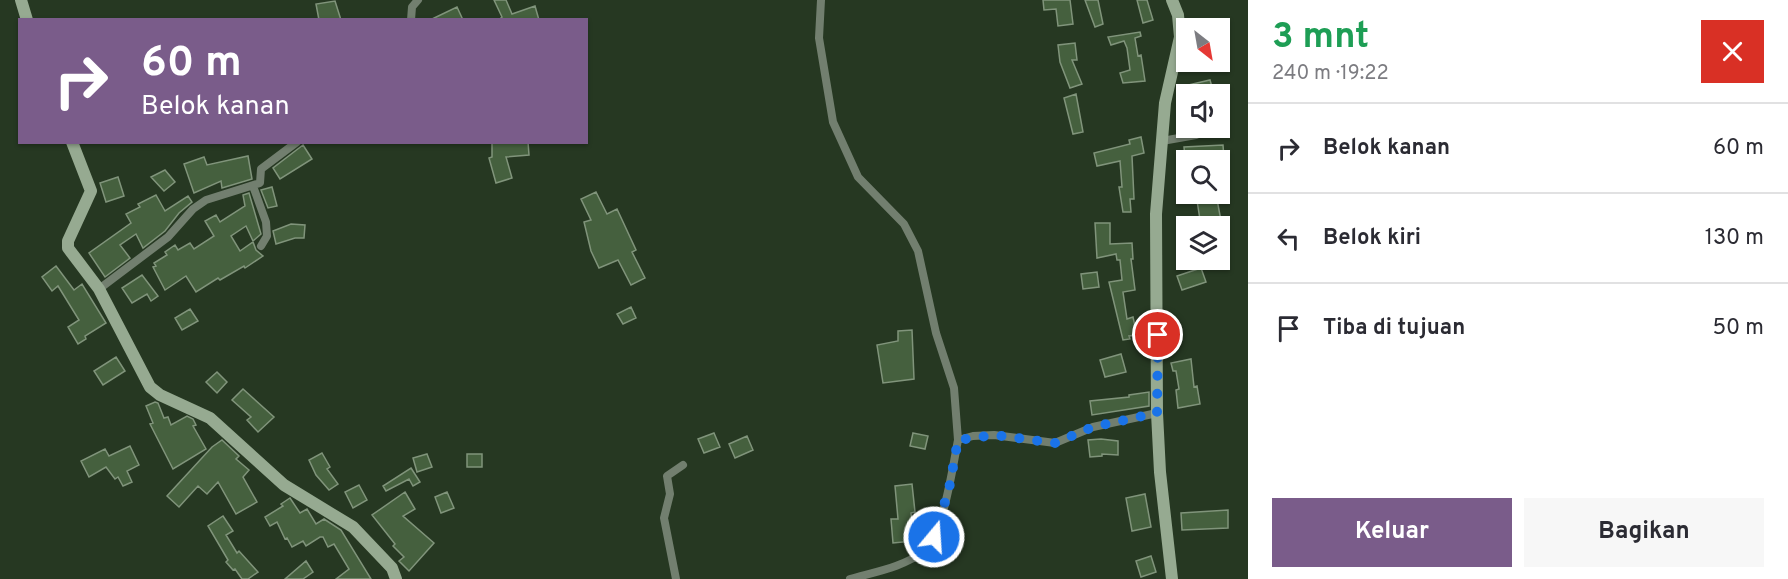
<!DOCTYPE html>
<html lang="id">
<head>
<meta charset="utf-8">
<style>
  :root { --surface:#fff; --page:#f7f7f7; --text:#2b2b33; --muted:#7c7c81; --line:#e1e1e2; --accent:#7a5c8a }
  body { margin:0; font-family:Overpass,sans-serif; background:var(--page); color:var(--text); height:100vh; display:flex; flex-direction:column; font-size:22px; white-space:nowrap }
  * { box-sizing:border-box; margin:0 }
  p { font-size:20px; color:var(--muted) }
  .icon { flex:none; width:33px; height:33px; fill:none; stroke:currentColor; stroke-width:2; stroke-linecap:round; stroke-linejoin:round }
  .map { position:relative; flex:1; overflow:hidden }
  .drawer { display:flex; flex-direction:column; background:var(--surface); width:540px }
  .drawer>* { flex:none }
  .guide { position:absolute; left:18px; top:18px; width:570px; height:126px; border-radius:0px; box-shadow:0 2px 4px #0004; background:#7a5c8a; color:#fff; overflow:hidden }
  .needle { width:39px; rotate:149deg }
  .controls { position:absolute; left:1176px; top:18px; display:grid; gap:12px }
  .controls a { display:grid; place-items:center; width:54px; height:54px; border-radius:0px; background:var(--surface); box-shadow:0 2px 4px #0004; font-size:30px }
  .pin { position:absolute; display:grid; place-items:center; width:51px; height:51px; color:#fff; margin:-26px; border:3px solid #fff; border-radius:50%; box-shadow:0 2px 6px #0007 }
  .me { position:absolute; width:66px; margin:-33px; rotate:18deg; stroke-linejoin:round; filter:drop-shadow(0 0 4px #0008) }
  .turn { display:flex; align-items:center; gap:21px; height:126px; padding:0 24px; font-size:27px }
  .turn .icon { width:78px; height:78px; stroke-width:2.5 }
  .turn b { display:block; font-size:42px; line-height:51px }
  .round { display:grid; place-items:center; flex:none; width:63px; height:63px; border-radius:0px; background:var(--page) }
  .overview { display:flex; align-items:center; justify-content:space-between; height:102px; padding:0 24px }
  h1 { font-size:36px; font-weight:700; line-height:45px; color:#1e9e55 }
  .primary-button { display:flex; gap:12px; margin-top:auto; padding:12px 24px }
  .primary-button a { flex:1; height:69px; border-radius:0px; background:var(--accent); color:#fff; font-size:24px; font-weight:700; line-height:69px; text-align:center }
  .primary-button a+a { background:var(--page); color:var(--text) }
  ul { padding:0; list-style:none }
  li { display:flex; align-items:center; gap:18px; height:90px; padding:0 24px; border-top:2px solid var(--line) }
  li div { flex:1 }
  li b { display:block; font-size:22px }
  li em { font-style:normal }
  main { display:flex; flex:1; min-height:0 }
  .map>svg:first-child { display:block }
</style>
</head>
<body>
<main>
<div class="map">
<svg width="1248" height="579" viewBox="0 0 1248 579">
  <rect width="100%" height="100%" fill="#263822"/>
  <!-- building -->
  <path fill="#45603e" stroke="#80947b" stroke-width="1.5" d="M494,0H506L512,14L535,6L539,20H499L502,17Z
    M1043,0H1070L1073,24L1058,26L1056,9L1044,10Z
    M1085,0H1098L1103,24L1095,27Z
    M1137,0H1147L1153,20L1143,23Z
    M335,1L341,20H319L316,4Z
    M457,7L463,20H430Z
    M1140,32L1141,36L1135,38L1138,56L1141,55L1145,81L1123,83L1120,73L1130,70L1127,48L1124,41L1111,45L1108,37Z
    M1075,43L1077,60H1072L1082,84L1070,88L1060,62L1058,45Z
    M1210,80L1214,94H1187L1184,86Z
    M1076,94L1083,132L1073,134L1064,98Z
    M1141,137L1144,153L1132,156L1134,199H1130L1131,212H1123L1119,187H1122L1120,161L1097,166L1094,153L1130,144L1129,140Z
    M492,142H528L529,155L506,157L512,178L496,183L489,158L492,157Z
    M303,145L312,159L280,179L273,168Z
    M1223,145L1224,159H1212V155L1185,158L1184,147Z
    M248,156L252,179L222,188L221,181L194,193L184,164L204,157L207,165Z
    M165,170L175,182L164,191L151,177Z
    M118,177L124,196L106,202L100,183Z
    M272,187L277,206L268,208L261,190Z
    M596,192L607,214L617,209L636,250L632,252L645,278L631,285L618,260L599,268L591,251L584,222L591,220L581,199Z
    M249,193L261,234L253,241L246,226L231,236L240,251L253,242L256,250L263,256L245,268L244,266L220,280L218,278L196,292L186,276L165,290L153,267L156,266L154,263L167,255L165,252L175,245L178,250L190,243L194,249L214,236L205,221L216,215L220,222L245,206L243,195Z
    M1196,194H1216L1222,226H1201Z
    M156,195L165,211L188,196L192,202L179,213L165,231L143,248L136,234L120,245L130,258L105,277L89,253L131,223L126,214L140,207L138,204Z
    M1095,223H1110V244L1132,243L1133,259H1131L1135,290L1123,292L1127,319L1133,317L1137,335L1129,336L1130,339L1123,340L1109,282L1122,280L1120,260H1117L1116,254L1097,258Z
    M291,224L305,225L304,238H295L276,244L273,231Z
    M56,266L74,290L82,284L106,323L85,336L86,339L78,344L68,327L79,320L58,286L52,291L42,277Z
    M1201,268L1206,282L1182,290L1177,276Z
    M1097,272L1099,287L1083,289L1081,274Z
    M142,275L158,296L151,301L147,294L132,303L122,288Z
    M631,307L636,318L623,324L617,314Z
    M190,309L198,321L182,330L175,318Z
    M912,330L914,379L883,383L877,345L898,341V331Z
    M1121,354L1126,372L1105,377L1100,360Z
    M116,357L125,371L103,385L94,371Z
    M1191,359L1194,387L1197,386L1200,404L1178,408L1176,390L1179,389L1176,371H1173L1171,363Z
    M217,372L227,382L217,393L206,382Z
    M243,389L274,417L258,432L247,420L251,417L232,400Z
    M1149,392V406L1092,415L1090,401L1129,397V395Z
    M155,402L158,403L164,418L168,417L171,425L187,416L193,419L196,425L193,426L206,449L173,469L150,424L153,423L146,406Z
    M714,433L720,447L704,453L698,439Z
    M913,433L928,436L925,449L910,446Z
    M747,436L753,450L735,458L729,444Z
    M1101,439L1118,441V455L1102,454V456L1090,457L1088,440Z
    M222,440L239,456L236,459L249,470L243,477L257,502L236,514L218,482L207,494L198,486L179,507L167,496L212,447Z
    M130,446L139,465L127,471L132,482L123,486L118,477L115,479L106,467L89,477L81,461L105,449L109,456Z
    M322,453L330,467L327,469L338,484L329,490L316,475L309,460Z
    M427,454L432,467L417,472L413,458Z
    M467,454H482V467H467Z
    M411,468L420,482L413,486L409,479L386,491L383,486Z
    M912,484L915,512L911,513L913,541L893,543L891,519H898L895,486Z
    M359,485L367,500L353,508L345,492Z
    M405,492L415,509L403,516L434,543L409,571L399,561L404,557L393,546L395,544L372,515Z
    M447,492L454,508L441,513L435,497Z
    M1145,494L1151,527L1132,531L1126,498Z
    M290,498L300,513L307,509L316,524L324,519L341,530L371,579H336L349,569L334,544L328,547L323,537H320L306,546L303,541L292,547L287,538L285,539L277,522L270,526L265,517L283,506L281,504Z
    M1228,510V528L1182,530L1181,513Z
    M223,516L233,531L226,535L237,553L239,551L258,572L248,579H242L235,569L233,570L226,562L228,560L208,526Z
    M1151,556L1156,572L1141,577L1136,561Z
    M306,561L313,572L303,579H285Z"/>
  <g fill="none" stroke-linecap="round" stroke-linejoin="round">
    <!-- street -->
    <path stroke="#727f6f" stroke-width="8" d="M821,0L819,38L833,122L858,177L904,224L918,251L936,333L954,388L958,440
      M411,20L412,7L418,0
      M1162,141L1196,135
      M253,186L266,222L267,236L261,246
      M99,289L168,237L193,209L206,200L260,183L261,169L297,142
      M676,579L664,518L670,494L667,476L683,465
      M850,579C874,572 904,567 924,551C943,536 953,465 958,440L973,436L994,435L1055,443L1093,427L1157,413"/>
    <!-- secondary -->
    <path stroke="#96aa91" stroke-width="12" d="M21,0L27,20
      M1172,0L1178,15L1180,37L1165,103L1156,214L1157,413L1160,472L1172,579
      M72,142L91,191L68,241V248L99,289L150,387L160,395L210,418L284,485L353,527L392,568L396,579"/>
  </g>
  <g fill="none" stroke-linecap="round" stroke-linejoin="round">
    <!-- route -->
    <path stroke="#1a73e8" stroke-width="10" stroke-dasharray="0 18" d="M934,537L949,489L958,440L994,435L1055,443L1093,427L1157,413L1158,335"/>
  </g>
</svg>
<div class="controls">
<a><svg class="needle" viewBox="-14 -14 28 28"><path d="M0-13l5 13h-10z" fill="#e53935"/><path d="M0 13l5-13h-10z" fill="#7c7c81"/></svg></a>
<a><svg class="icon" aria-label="sound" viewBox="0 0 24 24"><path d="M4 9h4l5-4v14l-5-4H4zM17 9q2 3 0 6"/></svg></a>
<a><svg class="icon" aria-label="search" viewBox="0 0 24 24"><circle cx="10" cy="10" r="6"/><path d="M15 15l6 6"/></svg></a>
<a><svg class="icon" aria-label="layers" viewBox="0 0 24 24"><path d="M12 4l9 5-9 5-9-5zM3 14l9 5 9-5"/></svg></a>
</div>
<div class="pin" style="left:1158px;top:335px;background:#d93025"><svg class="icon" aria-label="arrive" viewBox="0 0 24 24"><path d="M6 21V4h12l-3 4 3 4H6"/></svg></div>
<svg class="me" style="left:934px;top:537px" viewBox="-20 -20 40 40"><circle r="17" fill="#1a73e8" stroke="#fff" stroke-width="3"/><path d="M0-11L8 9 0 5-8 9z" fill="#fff"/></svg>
<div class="guide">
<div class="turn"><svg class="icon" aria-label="right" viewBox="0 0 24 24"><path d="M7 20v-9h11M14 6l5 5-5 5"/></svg><div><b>60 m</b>Belok kanan</div></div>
</div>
</div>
<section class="drawer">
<div class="overview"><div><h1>3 mnt</h1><p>240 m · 19:22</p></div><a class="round" style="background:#d93025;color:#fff"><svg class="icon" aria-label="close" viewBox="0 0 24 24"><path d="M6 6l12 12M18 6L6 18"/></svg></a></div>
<ul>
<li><svg class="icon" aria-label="right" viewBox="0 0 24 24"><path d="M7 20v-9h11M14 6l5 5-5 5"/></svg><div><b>Belok kanan</b></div><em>60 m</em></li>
<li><svg class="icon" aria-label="left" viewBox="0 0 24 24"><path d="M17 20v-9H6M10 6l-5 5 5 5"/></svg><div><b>Belok kiri</b></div><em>130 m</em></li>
<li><svg class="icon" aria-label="arrive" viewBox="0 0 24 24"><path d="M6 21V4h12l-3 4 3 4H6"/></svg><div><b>Tiba di tujuan</b></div><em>50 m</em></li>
</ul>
<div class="primary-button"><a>Keluar</a><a>Bagikan</a></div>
</section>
</main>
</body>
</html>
